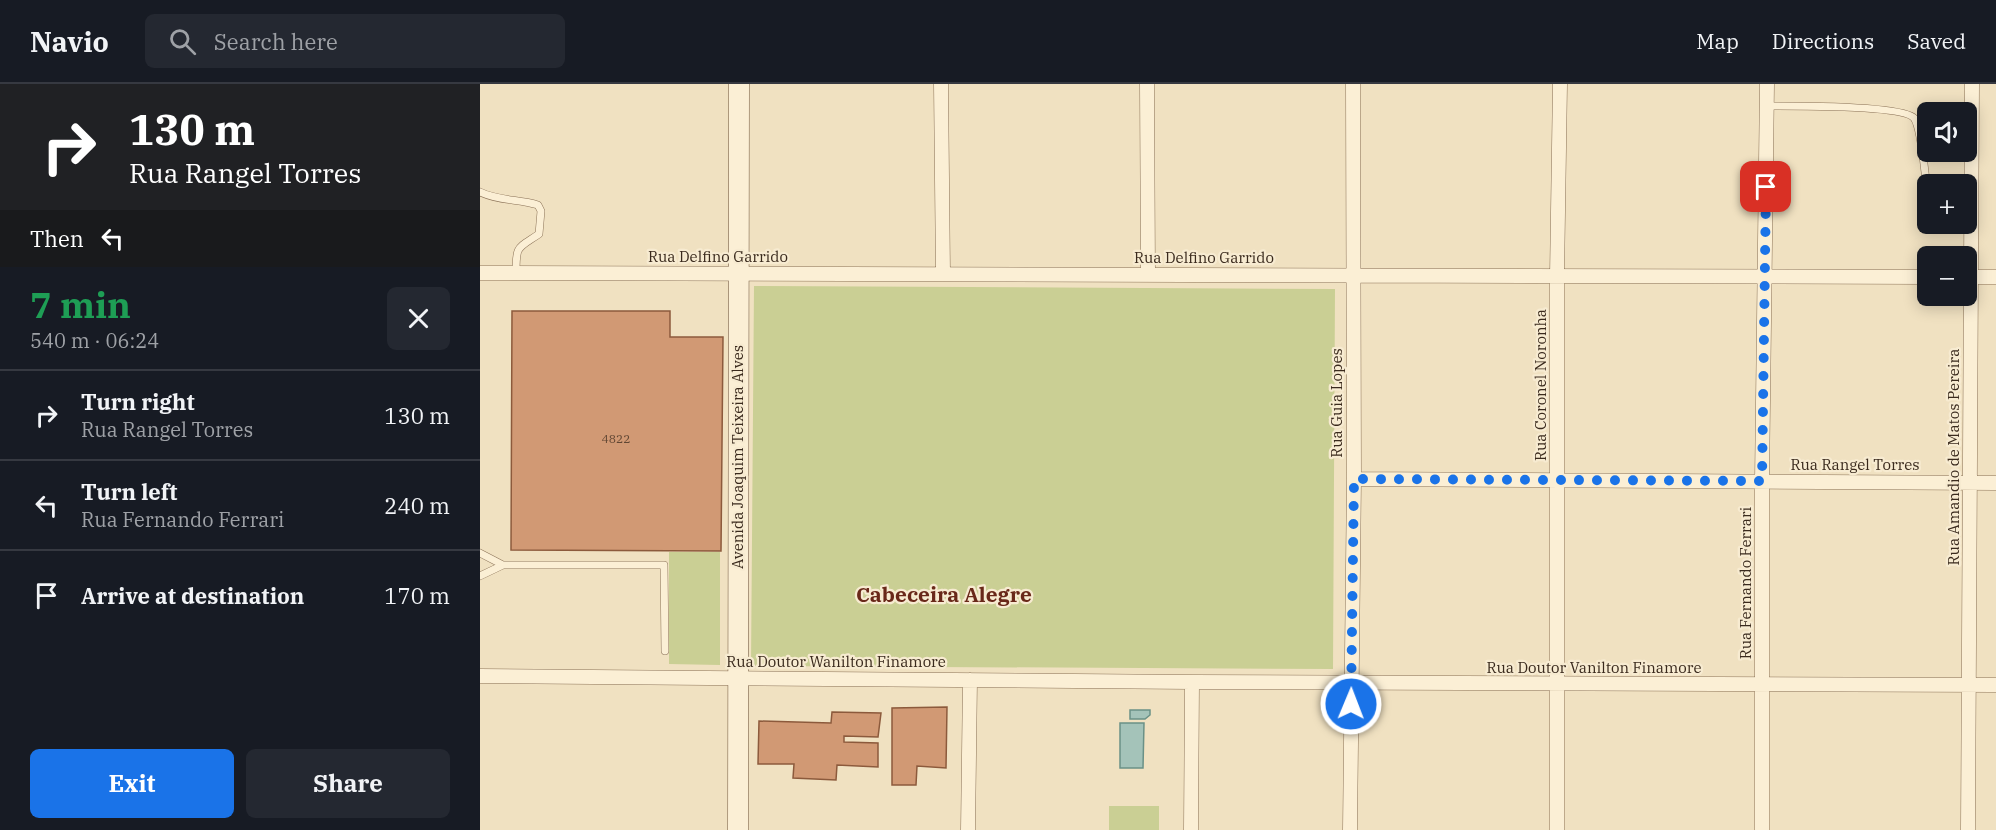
<!DOCTYPE html>
<html lang="en">
<head>
<meta charset="utf-8">
<style>
  :root { --surface:#171b24; --page:#242831; --text:#f1f3f6; --muted:#9ea1a6; --line:#363941; --accent:#1a73e8 }
  body { margin:0; font-family:"IBM Plex Serif",serif; background:var(--page); color:var(--text); height:100vh; display:flex; flex-direction:column; font-size:22px; white-space:nowrap }
  * { box-sizing:border-box; margin:0 }
  p { font-size:20px; color:var(--muted) }
  .icon { flex:none; width:33px; height:33px; fill:none; stroke:currentColor; stroke-width:2; stroke-linecap:round; stroke-linejoin:round }
  .map { position:relative; flex:1; overflow:hidden }
  .drawer { display:flex; flex-direction:column; background:var(--surface); width:480px }
  .drawer>* { flex:none }
  .banner { background:#202124; color:#fff; overflow:hidden }
  .fabs { position:absolute; left:1437px; top:18px; display:grid; gap:12px }
  .fabs a { display:grid; place-items:center; width:60px; height:60px; border-radius:9px; background:var(--surface); box-shadow:0 3px 15px #0003; font-size:30px }
  .pin { position:absolute; display:grid; place-items:center; width:51px; height:51px; color:#fff; margin:-26px; border-radius:12px; box-shadow:0 3px 9px #0006 }
  .me { position:absolute; width:66px; margin:-33px; rotate:1deg; stroke-linejoin:round; filter:drop-shadow(0 0 4px #0008) }
  .turn { display:flex; align-items:center; gap:21px; height:126px; padding:0 30px; font-size:27px }
  .turn .icon { width:78px; height:78px; stroke-width:2.5 }
  .turn b { display:block; font-size:42px; line-height:51px }
  .then { display:flex; align-items:center; height:57px; padding:0 30px; background:#0003; gap:12px; font-size:22px }
  .round { display:grid; place-items:center; flex:none; width:63px; height:63px; border-radius:9px; background:var(--page) }
  .summary { display:flex; align-items:center; justify-content:space-between; height:102px; padding:0 30px }
  h1 { font-size:36px; font-weight:700; line-height:45px; color:#1e9e55 }
  .button { display:flex; gap:12px; margin-top:auto; padding:12px 30px }
  .button a { flex:1; height:69px; border-radius:9px; background:var(--accent); color:#fff; font-size:24px; font-weight:700; line-height:69px; text-align:center }
  .button a+a { background:var(--page); color:var(--text) }
  ul { padding:0; list-style:none }
  li { display:flex; align-items:center; gap:18px; height:90px; padding:0 30px; border-top:2px solid var(--line) }
  li div { flex:1 }
  li b { display:block; font-size:22px }
  li em { font-style:normal }
  header { display:flex; align-items:center; gap:36px; box-sizing:border-box; height:84px; padding:0 30px; background:var(--surface); border-bottom:2px solid var(--line) }
  header strong { font-size:28px }
  nav { display:flex; gap:33px; margin-inline-start:auto; font-size:21px }
  .search { width:420px; height:54px; background:var(--page); display:flex; align-items:center; gap:15px; box-sizing:border-box; padding:0 21px; border-radius:9px; color:var(--muted); font-size:22px }
  main { display:flex; flex:1; min-height:0 }
  .map>svg:first-child { display:block }
</style>
</head>
<body>
<header>
<strong>Navio</strong>
<div class="search"><svg class="icon" aria-label="search" viewBox="0 0 24 24"><circle cx="10" cy="10" r="6"/><path d="M15 15l6 6"/></svg>Search here</div>
<nav><a>Map</a><a>Directions</a><a>Saved</a></nav>
</header>
<main>
<section class="drawer">
<div class="banner">
<div class="turn"><svg class="icon" aria-label="right" viewBox="0 0 24 24"><path d="M7 20v-9h11M14 6l5 5-5 5"/></svg><div><b>130 m</b>Rua Rangel Torres</div></div>
<div class="then">Then<svg class="icon" aria-label="left" viewBox="0 0 24 24"><path d="M17 20v-9H6M10 6l-5 5 5 5"/></svg></div>
</div>
<div class="summary"><div><h1>7 min</h1><p>540 m · 06:24</p></div><a class="round"><svg class="icon" aria-label="close" viewBox="0 0 24 24"><path d="M6 6l12 12M18 6L6 18"/></svg></a></div>
<ul>
<li><svg class="icon" aria-label="right" viewBox="0 0 24 24"><path d="M7 20v-9h11M14 6l5 5-5 5"/></svg><div><b>Turn right</b><p>Rua Rangel Torres</p></div><em>130 m</em></li>
<li><svg class="icon" aria-label="left" viewBox="0 0 24 24"><path d="M17 20v-9H6M10 6l-5 5 5 5"/></svg><div><b>Turn left</b><p>Rua Fernando Ferrari</p></div><em>240 m</em></li>
<li><svg class="icon" aria-label="arrive" viewBox="0 0 24 24"><path d="M6 21V4h12l-3 4 3 4H6"/></svg><div><b>Arrive at destination</b></div><em>170 m</em></li>
</ul>
<div class="button"><a>Exit</a><a>Share</a></div>
</section>
<div class="map">
<svg width="1516" height="746" viewBox="0 0 1516 746">
  <rect width="100%" height="100%" fill="#f0e1c1"/>
  <!-- green -->
  <path fill="#cacf94" d="M274,202L855,205L853,585L271,582Z
    M189,468H240V581L189,580Z
    M629,722H679V746H629Z"/>
  <!-- water -->
  <path fill="#a4c3b9" stroke="#6a9187" stroke-width="1.5" d="M650,626H670V631L665,635H650Z
    M640,639H664L663,684H640Z"/>
  <!-- building -->
  <path fill="#d19974" stroke="#8c5a3c" stroke-width="1.5" d="M32,227H190V253H243L241,467L31,466Z
    M467,623L466,684L437,682L436,701H412V624Z
    M352,628L401,629L398,653L364,652V658L398,659V683L357,681L356,696L313,694L314,680H278L279,637L351,639Z"/>
  <g fill="none" stroke-linecap="round" stroke-linejoin="round">
    <!-- lane casing -->
    <g stroke="#8b7257" stroke-width="8">
      <path id="lane" d="M1287,22C1309,22 1423,21 1434,34C1442,44 1445,96 1448,111
        M0,108C18,117 39,115 58,121L61,127L59,150C37,165 36,161 36,189
        M0,469L23,481
        M0,492L23,481H184L185,567"/>
    </g>
    <!-- street casing -->
    <g stroke="#8b7257" stroke-width="15">
      <path id="street" d="M461,0L463,190
        M667,0L668,191
        M0,189L1448,193
        M1486,193H1516
        M874,395L1516,399
        M0,592L712,598L1516,601
        M488,746L490,596
        M711,746L712,598
        M870,746L874,395L873,0
        M1077,746V192L1080,0
        M1282,746V397L1287,0
        M1488,746L1492,0"/>
    </g>
    <!-- secondary casing -->
    <g stroke="#6d533b" stroke-width="21">
      <path id="secondary" d="M258,746L259,0"/>
    </g>
    <!-- lane -->
    <use href="#lane" stroke="#fbefd5" stroke-width="7"/>
    <!-- street -->
    <use href="#street" stroke="#fbefd5" stroke-width="14"/>
    <!-- secondary -->
    <use href="#secondary" stroke="#fbefd5" stroke-width="20"/>
  </g>
  <g fill="none" stroke-linecap="round" stroke-linejoin="round">
    <!-- route -->
    <path stroke="#1a73e8" stroke-width="10" stroke-dasharray="0 18" d="M871,620L874,395L1282,397L1286,103"/>
  </g>
  <g text-anchor="middle" stroke-width="4.5" stroke-linejoin="round" paint-order="stroke">
    <!-- number labels -->
    <g font-size="12" fill="#604633">
      <text x="136" y="359">4822</text>
    </g>
    <!-- street labels -->
    <g font-size="15" fill="#3a2a1d" stroke="#f7ebd1">
      <text x="238" y="178">Rua Delfino Garrido</text>
      <text x="724" y="179">Rua Delfino Garrido</text>
      <text transform="translate(1061 301) rotate(-90)" y="5">Rua Coronel Noronha</text>
      <text transform="translate(857 319) rotate(-90)" y="5">Rua Guia Lopes</text>
      <text transform="translate(258 373) rotate(-90)" y="5">Avenida Joaquim Teixeira Alves</text>
      <text transform="translate(1474 373) rotate(-90)" y="5">Rua Amandio de Matos Pereira</text>
      <text x="1375" y="386">Rua Rangel Torres</text>
      <text transform="translate(1266 499) rotate(-90)" y="5">Rua Fernando Ferrari</text>
      <text x="356" y="583">Rua Doutor Wanilton Finamore</text>
      <text x="1114" y="589">Rua Doutor Vanilton Finamore</text>
    </g>
    <!-- district labels -->
    <g font-size="21" font-weight="bold" fill="#692819" stroke="#f7ebd1">
      <text x="464" y="518">Cabeceira Alegre</text>
    </g>
  </g>
</svg>
<div class="fabs">
<a><svg class="icon" aria-label="sound" viewBox="0 0 24 24"><path d="M4 9h4l5-4v14l-5-4H4zM17 9q2 3 0 6"/></svg></a>
<a>+</a>
<a>−</a>
</div>
<div class="pin" style="left:1286px;top:103px;background:#d93025"><svg class="icon" aria-label="arrive" viewBox="0 0 24 24"><path d="M6 21V4h12l-3 4 3 4H6"/></svg></div>
<svg class="me" style="left:871px;top:620px" viewBox="-20 -20 40 40"><circle r="17" fill="#1a73e8" stroke="#fff" stroke-width="3"/><path d="M0-11L8 9 0 5-8 9z" fill="#fff"/></svg>
</div>
</main>
</body>
</html>
